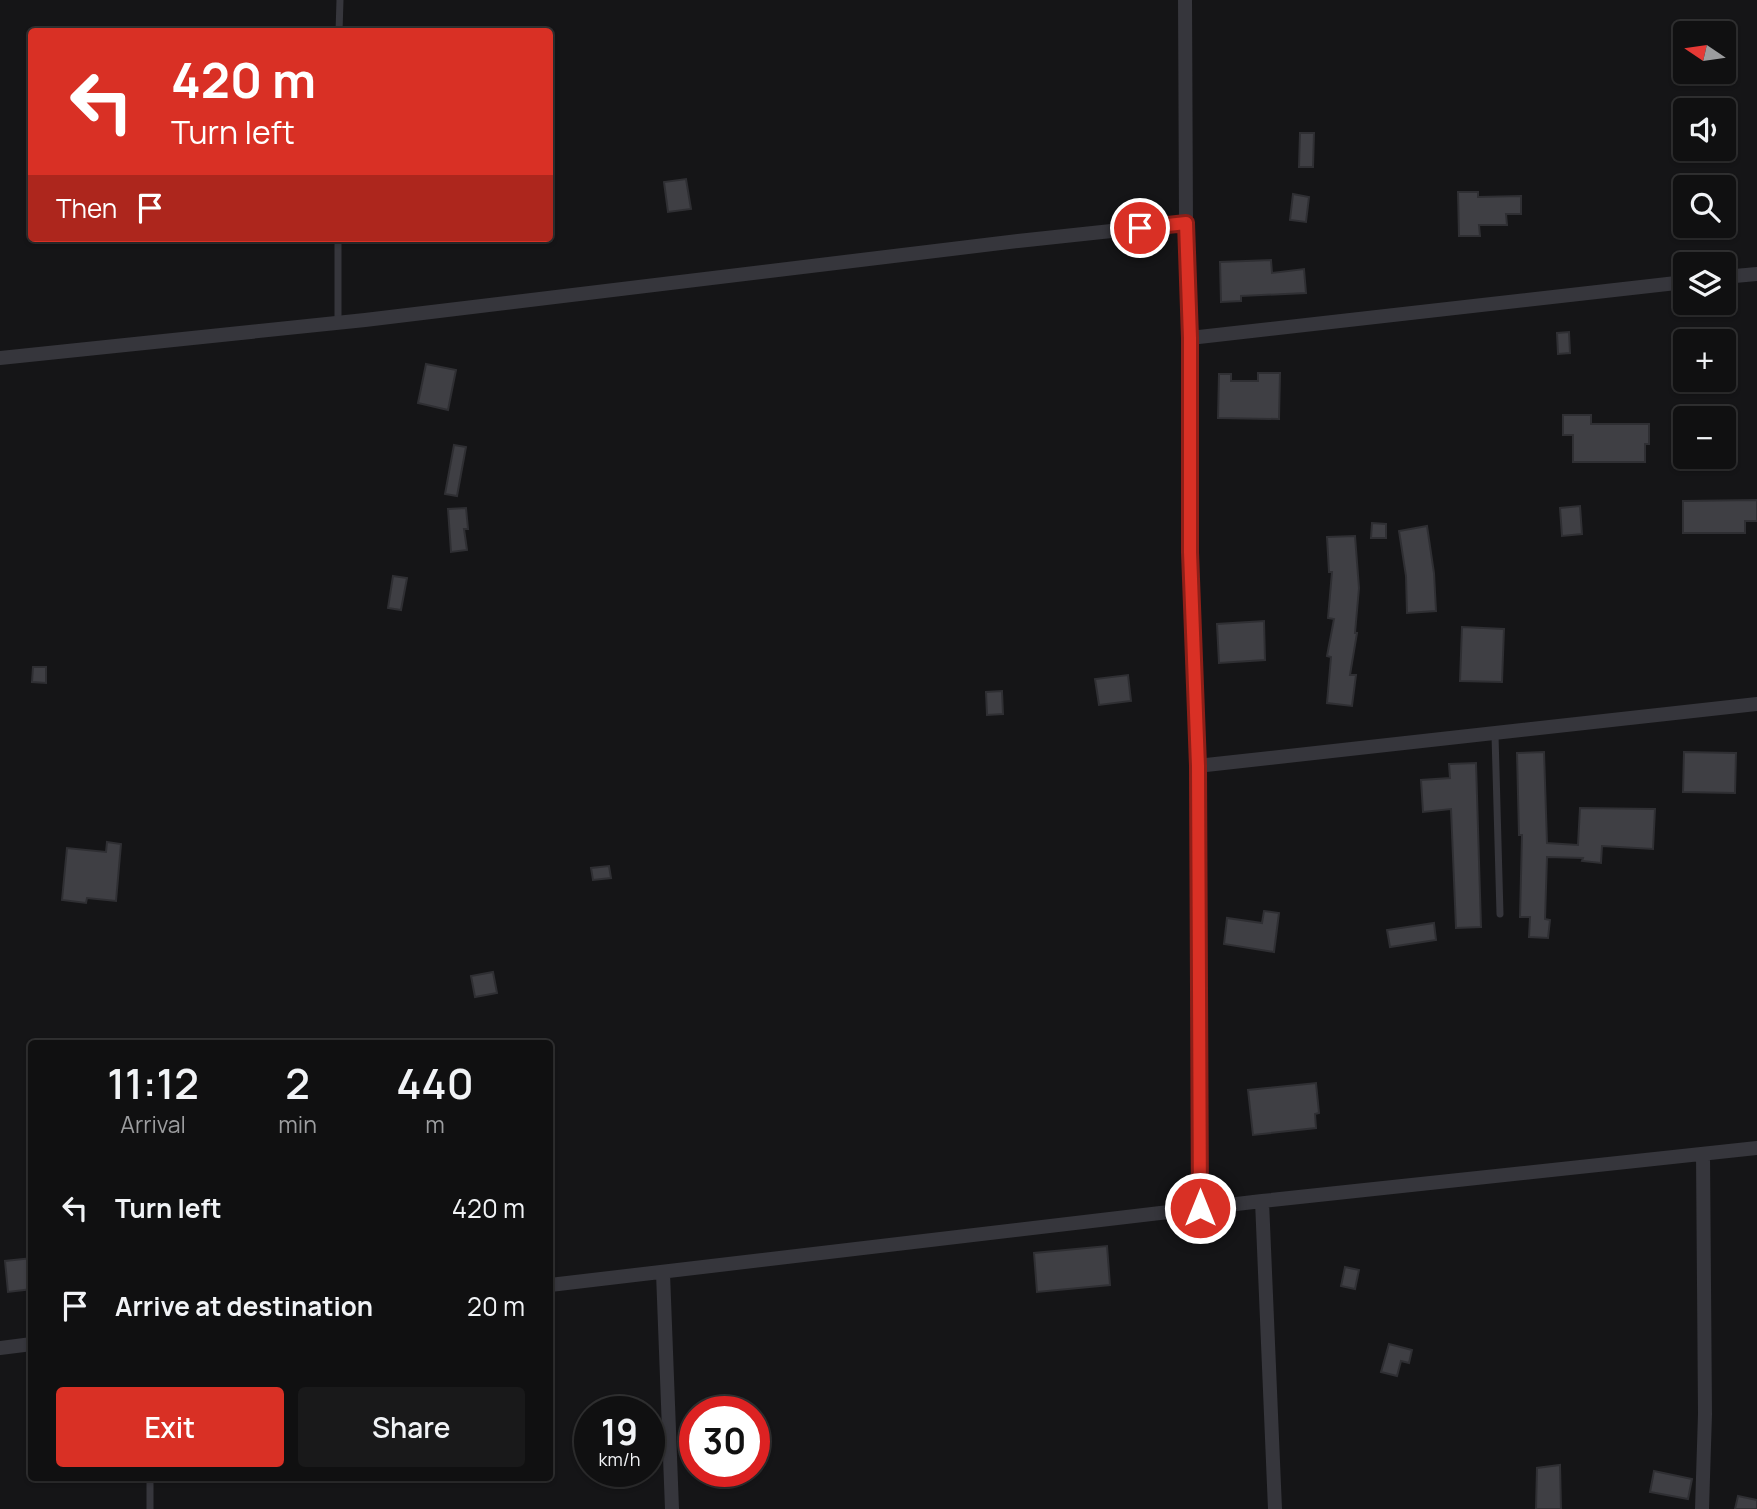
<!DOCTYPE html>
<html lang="en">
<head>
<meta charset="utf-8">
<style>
  :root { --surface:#101011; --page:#19191a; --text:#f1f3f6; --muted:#9c9d9f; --line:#303031; --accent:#d93025 }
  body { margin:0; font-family:Manrope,sans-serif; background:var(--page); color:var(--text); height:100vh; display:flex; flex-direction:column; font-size:26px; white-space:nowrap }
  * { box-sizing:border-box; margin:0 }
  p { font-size:23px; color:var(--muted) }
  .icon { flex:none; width:38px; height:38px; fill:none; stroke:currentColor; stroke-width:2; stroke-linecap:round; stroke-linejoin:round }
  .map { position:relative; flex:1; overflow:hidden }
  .side { position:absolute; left:28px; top:1040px; width:525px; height:441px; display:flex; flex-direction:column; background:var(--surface); border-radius:7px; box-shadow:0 2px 5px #0004,0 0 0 2px var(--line) }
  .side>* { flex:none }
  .top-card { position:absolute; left:28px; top:28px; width:525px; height:214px; border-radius:7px; box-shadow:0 2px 5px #0004,0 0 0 2px var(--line); background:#d93025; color:#fff; overflow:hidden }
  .needle { width:46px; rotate:283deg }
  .buttons { position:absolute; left:1673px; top:21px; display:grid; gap:14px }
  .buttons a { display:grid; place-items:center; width:63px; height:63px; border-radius:7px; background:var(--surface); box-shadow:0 2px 5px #0004,0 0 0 2px var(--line); font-size:35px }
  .speed { position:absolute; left:574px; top:1396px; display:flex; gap:14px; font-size:35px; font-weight:700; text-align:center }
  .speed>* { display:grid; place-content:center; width:91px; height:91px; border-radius:50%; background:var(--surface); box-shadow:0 2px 5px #0004,0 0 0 2px var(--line); line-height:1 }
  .speed small { font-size:18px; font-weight:400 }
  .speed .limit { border:10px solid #d22; background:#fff; color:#111 }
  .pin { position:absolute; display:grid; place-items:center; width:60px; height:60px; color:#fff; margin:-30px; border:4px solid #fff; border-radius:50%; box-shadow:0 2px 7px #0007 }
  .me { position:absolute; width:77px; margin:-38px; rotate:0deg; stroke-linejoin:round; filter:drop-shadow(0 0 5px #0008) }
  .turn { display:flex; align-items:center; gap:24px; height:147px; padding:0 28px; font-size:32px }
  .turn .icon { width:91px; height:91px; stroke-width:2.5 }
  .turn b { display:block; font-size:49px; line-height:60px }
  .then { display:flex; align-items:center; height:66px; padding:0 28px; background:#0003; gap:14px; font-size:26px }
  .eta { display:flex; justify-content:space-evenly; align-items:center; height:119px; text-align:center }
  .eta b { font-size:42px; font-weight:600; line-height:49px }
  .primary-button { display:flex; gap:14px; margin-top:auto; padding:14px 28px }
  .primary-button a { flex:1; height:80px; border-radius:7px; background:var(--accent); color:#fff; font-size:28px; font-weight:600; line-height:80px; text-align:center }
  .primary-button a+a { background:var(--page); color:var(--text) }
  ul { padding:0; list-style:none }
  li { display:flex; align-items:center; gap:21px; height:98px; padding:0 28px }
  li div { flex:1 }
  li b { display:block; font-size:26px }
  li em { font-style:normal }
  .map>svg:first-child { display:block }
</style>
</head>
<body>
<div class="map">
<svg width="1757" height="1509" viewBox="0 0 1757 1509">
  <rect width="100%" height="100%" fill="#151517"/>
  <!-- building -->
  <path fill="#3f3f44" stroke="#2f2f33" stroke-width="2" d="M1300,133H1314L1313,167H1299Z
    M686,179L691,209L668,212L664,182Z
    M1458,192H1478V197L1521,196V214H1506L1507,225H1479L1480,236H1459Z
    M1293,194L1309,197L1306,222L1290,220Z
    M1271,260L1272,273L1304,269L1306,293L1241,296V301L1221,302L1220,262Z
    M1569,332L1570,353L1558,354L1557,333Z
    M426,364L456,370L448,410L418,403Z
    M1258,373H1280L1279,419L1218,418L1219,374H1231V381H1258Z
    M1563,415H1591V424H1649V444H1645V462H1573V435H1563Z
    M454,445L466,447L457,496L445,494Z
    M1757,500V521H1745V533H1683V501Z
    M1580,506L1582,534L1562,536L1560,508Z
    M466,508L468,529H464L467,550L451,552L448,509Z
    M1372,523L1386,524V538H1371Z
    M1427,526L1434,573L1436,611L1407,613L1406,576L1399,531Z
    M1355,536L1359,588L1355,633H1357L1350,675H1356L1352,706L1327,703L1331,657L1327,656L1334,619L1328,618L1332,572H1329L1327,537Z
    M393,576L407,578L401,610L388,608Z
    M1264,621L1265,660L1219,663L1217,624Z
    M1462,627L1504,629L1502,682L1460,681Z
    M33,667H46V683L32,682Z
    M1128,675L1131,701L1099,705L1095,679Z
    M1002,691L1003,714L987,715L986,692Z
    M1544,752L1547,843L1578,845L1580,808L1655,809L1653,849L1602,846L1601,863L1582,861L1583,858L1547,857L1545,919L1550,920L1548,938L1529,937L1530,917H1520L1522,835H1519L1517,753Z
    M1684,752L1736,753L1735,793L1683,792Z
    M1476,763L1481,927L1456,928L1451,809L1423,812L1421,780L1450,778L1449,764Z
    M107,842L121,844L116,901L87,898L86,903L62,900L67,848L106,852Z
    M609,866L611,878L593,880L591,868Z
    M1264,911L1279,913L1274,952L1224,944L1227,918L1262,923Z
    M1434,923L1436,940L1390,947L1387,930Z
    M493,972L497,993L475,997L471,976Z
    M1316,1083L1319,1113L1315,1114L1316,1128L1253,1135L1248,1090Z
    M1107,1246L1110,1285L1037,1292L1034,1253Z
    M32,1258V1289L8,1292L5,1261Z
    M1345,1267L1359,1270L1355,1289L1341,1286Z
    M1389,1344L1412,1350L1409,1363L1401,1361L1397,1376L1381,1372Z
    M1560,1465L1561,1509H1536L1537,1468Z
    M1654,1471L1692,1479L1688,1499L1650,1492Z
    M1738,1496L1757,1500V1509H1735Z"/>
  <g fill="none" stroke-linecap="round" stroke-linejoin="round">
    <!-- service -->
    <path stroke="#36363c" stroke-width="7" d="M339,32L340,0
      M338,238V322
      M1495,735L1500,914
      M150,1477V1509"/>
    <!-- minor -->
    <path stroke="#36363c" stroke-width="14" d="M1185,0L1186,223L1190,338V552L1197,766L1200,1208
      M1724,277L1757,274
      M1190,338L1685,282
      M0,358L365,320L1018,241L1186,223
      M1197,766L1757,704
      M1262,1201L1275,1509
      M663,1273L672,1509
      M550,1285L1262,1201L1757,1148
      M0,1348L32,1344
      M1702,1509L1705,1414L1703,1154"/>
  </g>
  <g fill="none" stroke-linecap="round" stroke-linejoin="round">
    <!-- route casing -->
    <g stroke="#8d1f18" stroke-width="18">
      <path id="route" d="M1140,228L1186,223L1190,338V552L1198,766L1200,1208"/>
    </g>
    <!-- route -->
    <use href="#route" stroke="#d93025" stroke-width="12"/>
  </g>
</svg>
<div class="buttons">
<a><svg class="needle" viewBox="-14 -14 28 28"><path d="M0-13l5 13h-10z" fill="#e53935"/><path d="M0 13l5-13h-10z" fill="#9c9d9f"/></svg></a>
<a><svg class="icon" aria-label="sound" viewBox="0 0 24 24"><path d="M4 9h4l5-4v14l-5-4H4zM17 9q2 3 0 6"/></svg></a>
<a><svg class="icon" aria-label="search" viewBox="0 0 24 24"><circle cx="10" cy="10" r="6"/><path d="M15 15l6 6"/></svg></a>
<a><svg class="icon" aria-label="layers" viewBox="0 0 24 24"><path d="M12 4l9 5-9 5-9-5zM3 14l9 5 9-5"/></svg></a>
<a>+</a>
<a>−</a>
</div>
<div class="speed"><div>19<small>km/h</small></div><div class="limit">30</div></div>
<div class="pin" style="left:1140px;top:228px;background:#d93025"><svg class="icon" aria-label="arrive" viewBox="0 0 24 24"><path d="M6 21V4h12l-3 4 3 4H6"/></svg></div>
<svg class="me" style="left:1200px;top:1208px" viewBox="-20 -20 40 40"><circle r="17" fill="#d93025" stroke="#fff" stroke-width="3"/><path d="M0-11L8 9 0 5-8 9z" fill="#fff"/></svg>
<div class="top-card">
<div class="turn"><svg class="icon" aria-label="left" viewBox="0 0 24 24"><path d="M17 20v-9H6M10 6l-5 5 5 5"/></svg><div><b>420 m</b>Turn left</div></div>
<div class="then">Then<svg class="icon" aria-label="arrive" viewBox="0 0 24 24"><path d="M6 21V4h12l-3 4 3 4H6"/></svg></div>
</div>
<section class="side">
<div class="eta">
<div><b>11:12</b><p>Arrival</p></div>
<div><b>2</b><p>min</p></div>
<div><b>440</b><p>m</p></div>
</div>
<ul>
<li><svg class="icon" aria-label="left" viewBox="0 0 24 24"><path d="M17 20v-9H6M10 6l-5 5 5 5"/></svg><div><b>Turn left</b></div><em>420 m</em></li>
<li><svg class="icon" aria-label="arrive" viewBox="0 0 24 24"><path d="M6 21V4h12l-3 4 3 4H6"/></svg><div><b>Arrive at destination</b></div><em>20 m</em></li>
</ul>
<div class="primary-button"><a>Exit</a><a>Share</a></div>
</section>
</div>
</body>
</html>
